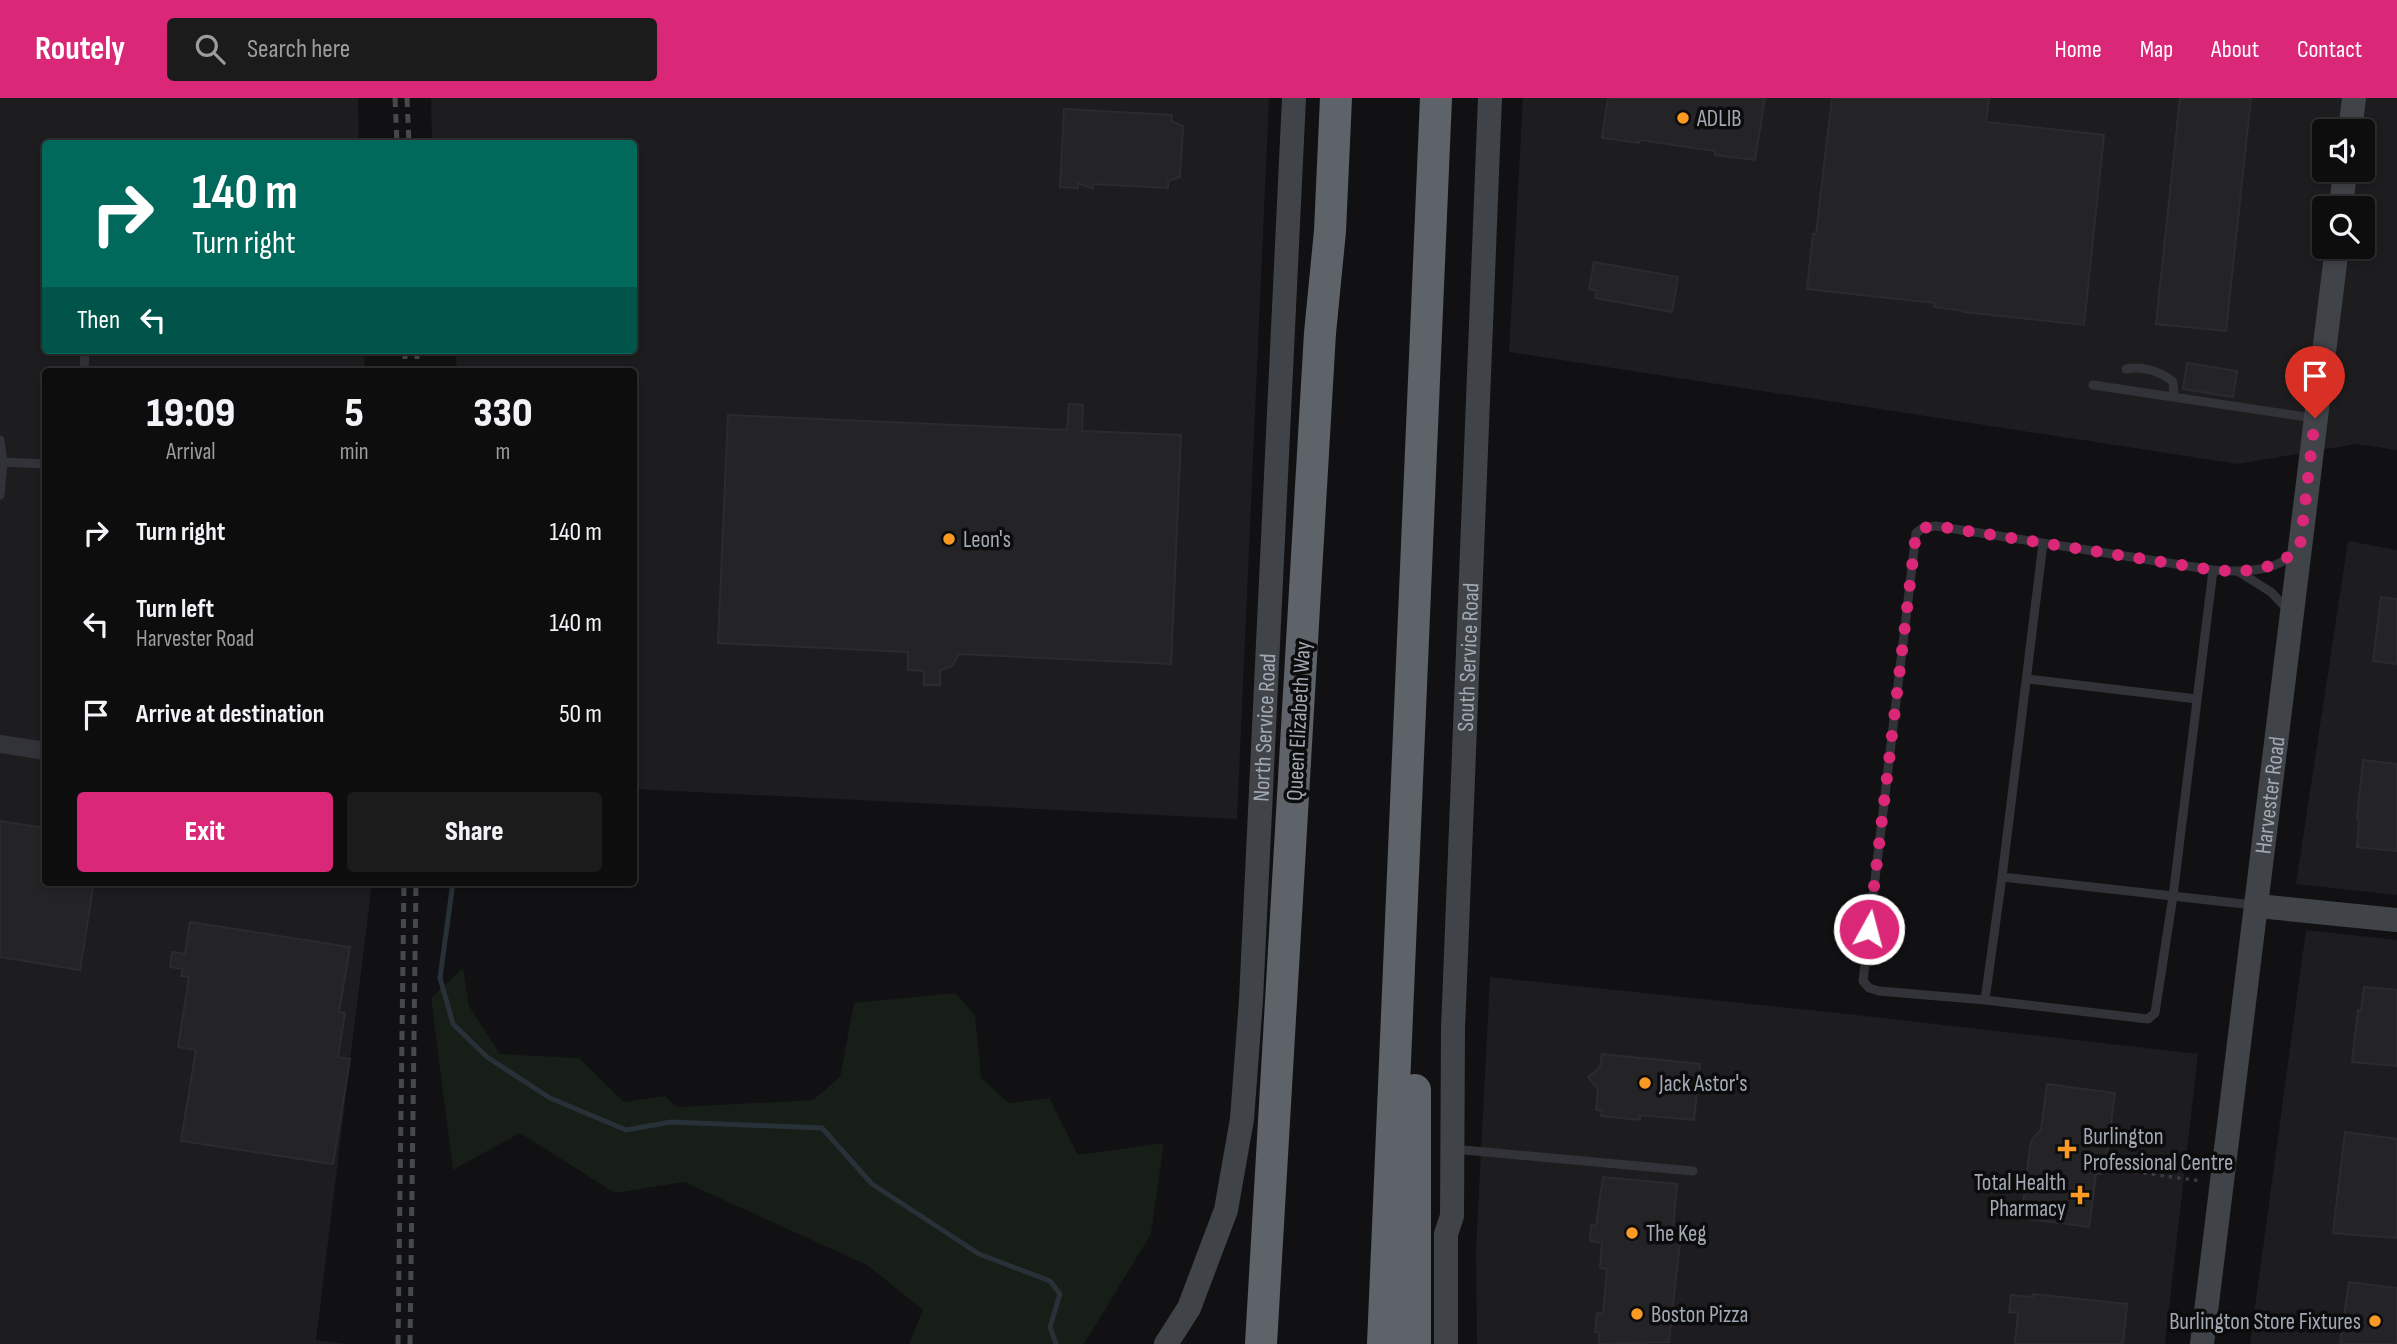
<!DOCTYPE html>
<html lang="en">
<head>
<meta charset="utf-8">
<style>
  :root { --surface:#0d0d0e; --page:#1b1b1c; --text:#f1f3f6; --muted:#9a9c9e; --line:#2d2d2e; --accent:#db2777 }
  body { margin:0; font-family:"Sofia Sans Condensed",sans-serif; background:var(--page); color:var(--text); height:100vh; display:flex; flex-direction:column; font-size:26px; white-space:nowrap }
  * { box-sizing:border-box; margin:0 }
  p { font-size:23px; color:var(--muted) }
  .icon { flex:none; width:38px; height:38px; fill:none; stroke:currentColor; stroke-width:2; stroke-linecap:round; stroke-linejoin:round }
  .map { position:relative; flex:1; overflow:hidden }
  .drawer { position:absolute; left:42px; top:270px; width:595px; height:518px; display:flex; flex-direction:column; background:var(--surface); border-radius:7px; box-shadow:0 4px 10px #0003,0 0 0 2px var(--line) }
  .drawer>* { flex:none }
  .top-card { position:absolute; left:42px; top:42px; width:595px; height:214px; border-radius:7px; box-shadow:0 4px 10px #0003,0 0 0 2px var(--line); background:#00695c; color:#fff; overflow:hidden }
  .fabs { position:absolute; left:2312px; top:21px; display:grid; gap:14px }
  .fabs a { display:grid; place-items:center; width:63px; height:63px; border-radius:7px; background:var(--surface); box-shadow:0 4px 10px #0003,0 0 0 2px var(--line); font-size:35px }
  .pin { position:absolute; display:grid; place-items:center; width:60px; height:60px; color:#fff; margin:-72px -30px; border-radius:50% 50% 50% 0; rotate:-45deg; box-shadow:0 0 7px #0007 }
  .pin .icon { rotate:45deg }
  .me { position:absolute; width:77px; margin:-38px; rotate:7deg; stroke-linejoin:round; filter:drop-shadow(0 0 5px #0008) }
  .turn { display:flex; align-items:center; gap:24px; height:147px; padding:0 35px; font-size:32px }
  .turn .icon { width:91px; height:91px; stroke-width:2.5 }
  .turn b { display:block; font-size:49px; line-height:60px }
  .then { display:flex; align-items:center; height:66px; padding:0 35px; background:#0003; gap:14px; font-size:26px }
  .eta { display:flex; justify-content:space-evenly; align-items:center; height:119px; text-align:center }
  .eta b { font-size:42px; font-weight:800; line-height:49px }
  .primary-button { display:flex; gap:14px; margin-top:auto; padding:14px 35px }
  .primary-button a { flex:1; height:80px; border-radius:7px; background:var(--accent); color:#fff; font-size:28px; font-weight:800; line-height:80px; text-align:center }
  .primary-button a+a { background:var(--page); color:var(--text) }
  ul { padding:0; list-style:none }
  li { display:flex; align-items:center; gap:21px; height:91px; padding:0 35px }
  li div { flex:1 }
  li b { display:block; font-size:26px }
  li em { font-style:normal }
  header { display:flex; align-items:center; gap:42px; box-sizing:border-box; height:98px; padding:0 35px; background:var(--accent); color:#fff }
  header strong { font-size:33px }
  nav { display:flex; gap:38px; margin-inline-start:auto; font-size:24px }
  .search { width:490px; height:63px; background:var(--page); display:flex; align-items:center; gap:18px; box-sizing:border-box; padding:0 24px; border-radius:7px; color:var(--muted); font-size:26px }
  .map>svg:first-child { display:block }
</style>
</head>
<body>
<header>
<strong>Routely</strong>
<div class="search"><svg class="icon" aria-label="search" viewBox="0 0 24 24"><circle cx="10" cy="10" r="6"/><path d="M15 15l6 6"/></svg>Search here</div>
<nav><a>Home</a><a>Map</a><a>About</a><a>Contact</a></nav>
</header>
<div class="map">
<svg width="2397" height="1246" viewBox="0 0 2397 1246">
  <rect width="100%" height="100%" fill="#111113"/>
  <!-- built -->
  <path fill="#1d1d20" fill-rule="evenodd" d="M0,0H358L359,45L46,46V252H364L365,273H46V784H372L316,1242L346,1246H0Z
    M431,0H1269L1237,721L634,691V273H457L455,252H634V46L432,45Z
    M1523,0H2397V352L2356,346L2238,366L1509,254ZM2324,33H2362V72H2324ZM2324,110H2362V149H2324Z
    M2348,443L2397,452V797L2296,786Z
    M2306,832L2397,842V1246H2250Z
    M1490,879L1839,915L2198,956L2165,1246H1477L1476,1151Z"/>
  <!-- green -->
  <path fill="#171d17" d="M463,870L469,908L500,956L579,960L624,1004L665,998L677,1009L813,1002L840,979L854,905L955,895L975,917L981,980L1009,1005L1049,1000L1078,1057L1164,1045L1151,1136L1084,1246H909L923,1212L867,1167L684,1084L615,1095L520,1035L453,1072L431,900Z"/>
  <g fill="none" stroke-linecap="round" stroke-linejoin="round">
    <!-- stream -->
    <path stroke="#273137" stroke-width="5" d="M453,784L440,880L453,926L487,959L550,1000L626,1032L671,1024L822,1030L872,1086L979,1156L1050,1183L1060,1196L1050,1229L1056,1246"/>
  </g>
  <!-- building -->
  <path fill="#242427" stroke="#2b2b2f" stroke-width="2" d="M1608,0H1765L1755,62L1715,57V53L1640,42L1639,45L1602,40Z
    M1832,0H1989L1986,24L2104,37L2084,227L1964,214V213L1934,209L1935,205L1807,191L1813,136H1816Z
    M2180,0H2251L2226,233L2156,226Z
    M1064,11L1172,17L1171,23L1183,28L1180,79L1168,83V90L1093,86V91L1078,85V90L1060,89Z
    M1594,164L1678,179L1672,214L1595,200L1597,193L1589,191Z
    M2187,265L2237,273L2233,299L2183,291Z
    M1069,306L1083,307L1082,333L1181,337L1171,566L959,556L952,568L940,573V587H924V573L908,572V554L718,545L728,317L1067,332Z
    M2381,499L2397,501V566L2373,563Z
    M2363,662L2397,666V753L2357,749L2359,724L2357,720Z
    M0,723L46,730V784H94L80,872L0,859Z
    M190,824L350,849L339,914L345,915L338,959L350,961L333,1066L181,1043L196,952L178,949L189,879L181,878L183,871L170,869L172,854L185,856Z
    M2364,889L2397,892V968L2352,964L2358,912L2361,913Z
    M1602,956L1700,966L1694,1022L1640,1017V1022L1601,1018L1602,1013L1596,1012L1598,991L1588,979L1600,969Z
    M2047,986L2115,995L2105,1071L2101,1076H2096L2089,1129L2021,1120L2031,1043L2041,1031Z
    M2345,1034L2397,1041V1140L2333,1135Z
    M1603,1079L1677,1086L1672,1143L1680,1144L1669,1244L1599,1246L1600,1235L1595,1234L1597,1215L1603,1216L1607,1171L1600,1170L1602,1145L1590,1143L1591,1127L1596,1128Z
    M2349,1184L2397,1190V1246H2340Z
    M2033,1196L2127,1206L2123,1246H2015L2018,1215L2009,1214L2011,1197L2033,1199Z"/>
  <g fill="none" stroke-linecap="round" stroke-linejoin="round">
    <!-- path -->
    <path stroke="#383a3f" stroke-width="3.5" stroke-dasharray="3.5 5" stroke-linecap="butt" d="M2135,1074L2202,1083"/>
    <!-- lane -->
    <path stroke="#323338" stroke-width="9" d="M2126,271C2142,268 2161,273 2173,284L2174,299
      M84,273L85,252
      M2093,287L2313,320
      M0,342L3,364L46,366
      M0,397L3,364
      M2213,472C2239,474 2274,475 2294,455
      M2239,474L2271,494L2287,511
      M2027,581L2197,601
      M2002,779L2043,445
      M1985,902L1879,893L1869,890L1863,883L1916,435L1923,430L1936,428L2213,472L2173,798L2155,915L2148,921L1985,902L2002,779L2253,807
      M1453,1051L1693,1073"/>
    <!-- street -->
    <path stroke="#323338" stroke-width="18" d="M0,646L46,653"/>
    <!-- secondary -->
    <g stroke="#404348" stroke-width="24">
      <path d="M2350,33L2354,0"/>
      <path d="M2341,110L2345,72"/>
      <path d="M2258,808L2397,822"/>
      <path id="s1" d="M1166,1246L1189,1210L1226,1112L1242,1021L1251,902L1294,0"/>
      <path id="s2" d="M1446,1246V1136L1452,1118L1453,931L1490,0"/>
      <path id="s3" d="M2202,1246L2337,149"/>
    </g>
    <!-- highway -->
    <path stroke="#5e6269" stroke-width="32" d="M1261,1246L1320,235L1330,133L1336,0
      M1383,1246L1436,0
      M1415,1246V992"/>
    <!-- rail -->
    <path stroke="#45484d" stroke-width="5" stroke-dasharray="9 7" stroke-linecap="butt" d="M395,0L397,46
      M407,0L409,46
      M405,252V273
      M417,252V273
      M398,1246L404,784
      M410,1246L416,784"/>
  </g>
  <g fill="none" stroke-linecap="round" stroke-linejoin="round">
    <!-- route -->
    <path stroke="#db2777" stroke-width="12" stroke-dasharray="0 21.6" d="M1869,831L1916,435L1923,430L1936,428L2213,472C2245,475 2276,473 2300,449L2315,320"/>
  </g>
  <!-- markers -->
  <g fill="#fa9a22" stroke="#0c0c0d" stroke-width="2.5">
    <circle cx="1683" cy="20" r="7"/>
    <circle cx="949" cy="441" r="7"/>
    <circle cx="1645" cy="985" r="7"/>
    <path d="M2063.5 1040.5h7v7h7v7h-7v7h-7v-7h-7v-7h7z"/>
    <path d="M2076.5 1086.5h7v7h7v7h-7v7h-7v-7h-7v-7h7z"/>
    <circle cx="1632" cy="1135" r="7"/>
    <circle cx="1637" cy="1216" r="7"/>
    <circle cx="2375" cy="1223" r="7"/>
  </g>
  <g text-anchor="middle" stroke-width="7" stroke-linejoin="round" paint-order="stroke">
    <!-- poi labels -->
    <g font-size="23" fill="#a1a9b4" stroke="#0c0c0d" text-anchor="start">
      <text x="1697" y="28">ADLIB</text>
      <text x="963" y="449">Leon's</text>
      <text x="1659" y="993">Jack Astor's</text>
      <text x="2083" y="1046">Burlington<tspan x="2083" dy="26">Professional Centre</tspan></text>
      <text x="2066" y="1092" text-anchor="end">Total Health<tspan x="2066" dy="26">Pharmacy</tspan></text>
      <text x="1646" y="1143">The Keg</text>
      <text x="1651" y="1224">Boston Pizza</text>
      <text x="2361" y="1231" text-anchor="end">Burlington Store Fixtures</text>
    </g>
    <!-- street labels -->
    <g font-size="23" fill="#a1a9b4" stroke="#0c0c0d">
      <text dy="8" stroke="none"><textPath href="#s2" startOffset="688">South Service Road</textPath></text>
      <text transform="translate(1298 623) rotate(-87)" y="8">Queen Elizabeth Way</text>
      <text dy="8" stroke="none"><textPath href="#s1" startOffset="632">North Service Road</textPath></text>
      <text dy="8" stroke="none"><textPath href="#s3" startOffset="553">Harvester Road</textPath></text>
    </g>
  </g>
</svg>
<div class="fabs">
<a><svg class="icon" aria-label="sound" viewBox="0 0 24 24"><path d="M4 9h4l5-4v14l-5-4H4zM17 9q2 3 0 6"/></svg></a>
<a><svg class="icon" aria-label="search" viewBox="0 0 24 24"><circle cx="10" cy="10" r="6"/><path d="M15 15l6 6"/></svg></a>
</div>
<div class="pin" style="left:2315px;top:320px;background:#d93025"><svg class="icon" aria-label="arrive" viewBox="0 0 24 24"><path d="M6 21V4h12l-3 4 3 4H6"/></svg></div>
<svg class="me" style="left:1869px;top:831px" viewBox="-20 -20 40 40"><circle r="17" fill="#db2777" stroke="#fff" stroke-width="3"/><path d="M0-11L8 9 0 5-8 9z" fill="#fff"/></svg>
<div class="top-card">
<div class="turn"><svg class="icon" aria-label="right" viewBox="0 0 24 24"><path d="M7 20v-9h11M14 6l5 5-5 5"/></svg><div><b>140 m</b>Turn right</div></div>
<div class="then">Then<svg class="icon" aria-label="left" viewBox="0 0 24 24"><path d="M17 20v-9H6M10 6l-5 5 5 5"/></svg></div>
</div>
<section class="drawer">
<div class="eta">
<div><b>19:09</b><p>Arrival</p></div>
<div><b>5</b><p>min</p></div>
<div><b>330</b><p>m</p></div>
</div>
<ul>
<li><svg class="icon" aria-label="right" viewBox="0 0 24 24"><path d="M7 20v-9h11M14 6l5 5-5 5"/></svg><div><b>Turn right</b></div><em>140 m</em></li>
<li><svg class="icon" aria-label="left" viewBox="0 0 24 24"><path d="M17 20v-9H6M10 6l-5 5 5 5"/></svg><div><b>Turn left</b><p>Harvester Road</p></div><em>140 m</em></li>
<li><svg class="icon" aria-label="arrive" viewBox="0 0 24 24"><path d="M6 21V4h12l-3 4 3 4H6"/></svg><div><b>Arrive at destination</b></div><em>50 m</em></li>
</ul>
<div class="primary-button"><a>Exit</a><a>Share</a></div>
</section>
</div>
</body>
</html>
